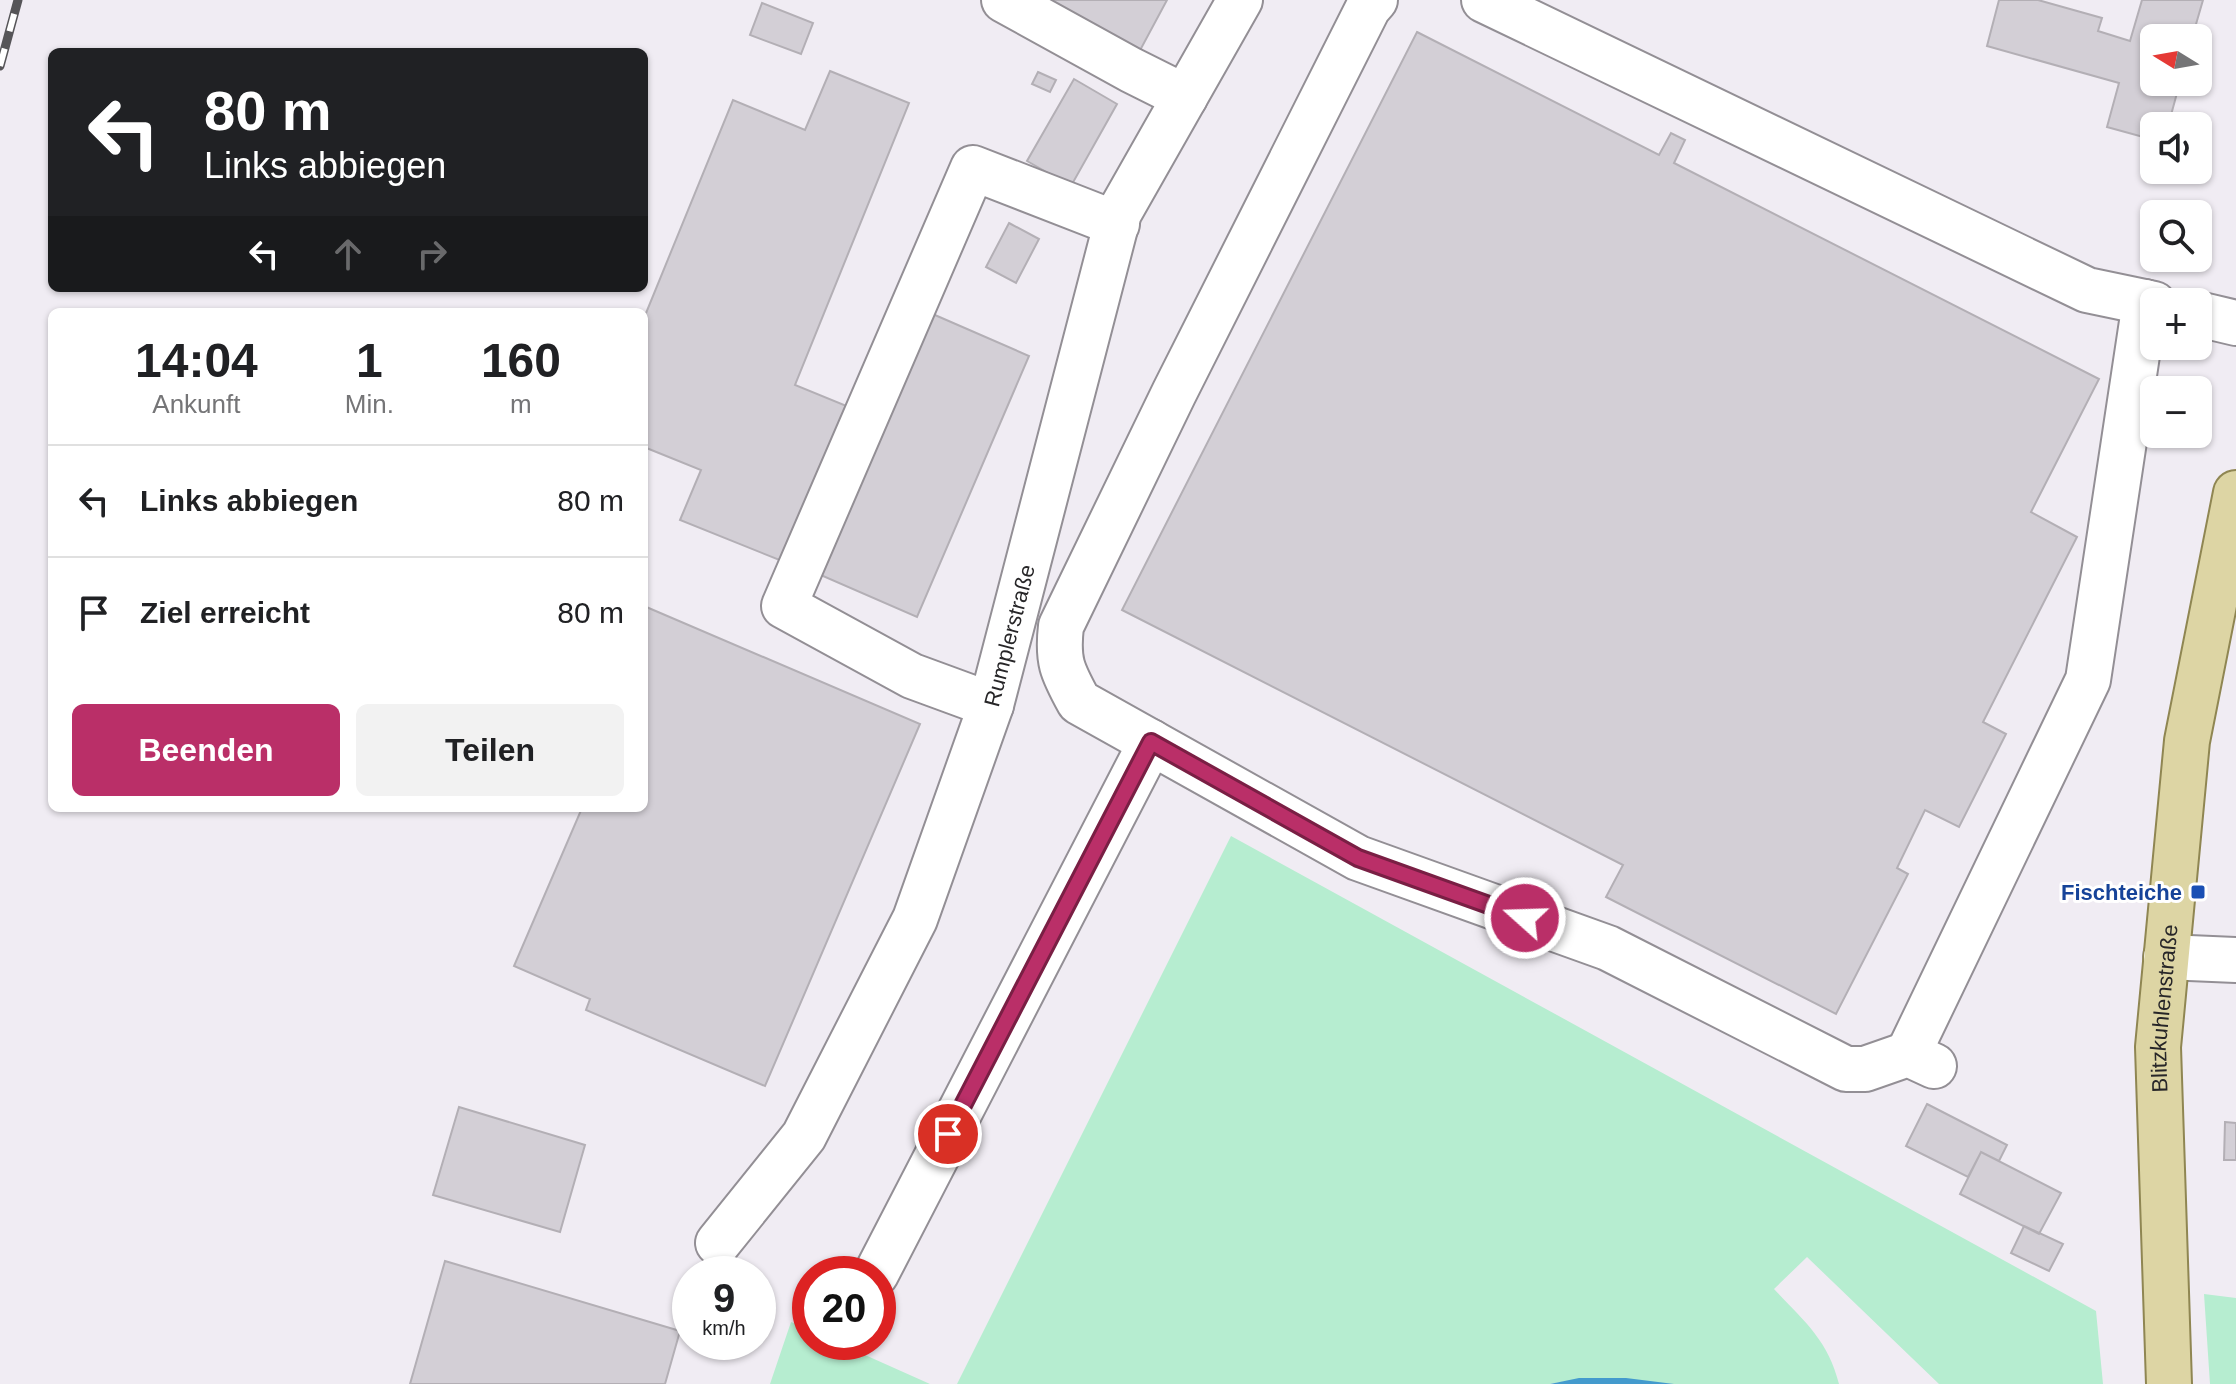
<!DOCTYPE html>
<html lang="de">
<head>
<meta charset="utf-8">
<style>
  :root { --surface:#fff; --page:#f2f2f2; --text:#202124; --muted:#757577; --line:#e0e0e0; --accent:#ba2f68 }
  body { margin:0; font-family:Arial,sans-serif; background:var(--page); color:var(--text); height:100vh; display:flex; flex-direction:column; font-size:30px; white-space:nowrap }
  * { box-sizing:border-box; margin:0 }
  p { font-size:26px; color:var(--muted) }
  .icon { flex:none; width:44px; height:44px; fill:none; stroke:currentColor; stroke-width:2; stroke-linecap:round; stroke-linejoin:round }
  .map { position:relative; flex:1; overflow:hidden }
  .panel { position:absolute; left:48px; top:308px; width:600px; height:504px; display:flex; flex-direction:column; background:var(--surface); border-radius:12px; box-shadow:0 2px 6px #0004 }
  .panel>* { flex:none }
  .hud { position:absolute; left:48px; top:48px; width:600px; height:244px; border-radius:12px; box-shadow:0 2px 6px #0004; background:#202124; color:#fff; overflow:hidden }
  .needle { width:52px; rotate:281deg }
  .tools { position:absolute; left:2140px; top:24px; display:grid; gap:16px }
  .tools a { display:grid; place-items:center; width:72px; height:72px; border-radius:12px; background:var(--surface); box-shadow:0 2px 6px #0004; font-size:40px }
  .speed { position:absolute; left:672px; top:1256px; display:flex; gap:16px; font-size:40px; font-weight:700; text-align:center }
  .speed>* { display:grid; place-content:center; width:104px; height:104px; border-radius:50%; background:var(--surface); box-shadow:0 2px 6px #0004; line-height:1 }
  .speed small { font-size:20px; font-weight:400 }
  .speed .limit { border:12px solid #d22; background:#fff; color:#111 }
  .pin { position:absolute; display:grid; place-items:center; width:68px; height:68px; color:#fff; margin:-34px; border:4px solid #fff; border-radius:50%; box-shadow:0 2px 8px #0007 }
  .me { position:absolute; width:88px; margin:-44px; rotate:290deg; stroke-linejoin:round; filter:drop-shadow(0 0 6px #0008) }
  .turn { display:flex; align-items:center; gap:28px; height:168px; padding:0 24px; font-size:36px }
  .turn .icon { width:104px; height:104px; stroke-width:2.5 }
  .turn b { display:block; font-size:56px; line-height:68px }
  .lanes { display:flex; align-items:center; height:76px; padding:0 24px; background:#0003; justify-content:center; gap:40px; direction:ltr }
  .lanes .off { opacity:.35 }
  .eta { display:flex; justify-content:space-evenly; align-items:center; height:136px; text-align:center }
  .eta b { font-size:48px; font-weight:600; line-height:56px }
  .primary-button { display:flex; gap:16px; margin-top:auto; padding:16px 24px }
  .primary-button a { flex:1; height:92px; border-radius:12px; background:var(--accent); color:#fff; font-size:32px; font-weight:600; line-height:92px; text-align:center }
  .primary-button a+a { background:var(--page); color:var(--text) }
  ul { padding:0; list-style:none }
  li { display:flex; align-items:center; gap:24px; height:112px; padding:0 24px; border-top:2px solid var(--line) }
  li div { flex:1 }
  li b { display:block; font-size:30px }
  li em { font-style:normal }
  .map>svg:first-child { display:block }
</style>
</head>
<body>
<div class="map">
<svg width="2236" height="1384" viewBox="0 0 2236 1384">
  <rect width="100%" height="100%" fill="#f0ecf3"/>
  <!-- green -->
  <path fill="#b6edd0" d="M1231,836L2096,1311L2103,1384H1939L1807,1257L1774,1289C1804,1321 1828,1340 1839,1384C1784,1384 1727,1384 1672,1384C1628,1380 1594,1375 1550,1384H957Z
    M2204,1294L2236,1298V1384H2210Z
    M791,1322L810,1330V1342H836L930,1384H770Z"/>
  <!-- water -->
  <path fill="#439acd" d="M1579,1378H1626L1674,1384H1550Z"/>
  <!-- building -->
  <path fill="#d3cfd6" stroke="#b3afb5" stroke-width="2" d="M1034,0H1167L1137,56Z
    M1999,0H2038L2102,18L2098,31L2130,41L2142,0H2203L2192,38H2154V82H2180L2168,126H2154V140L2107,127L2119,83L1987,46Z
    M762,3L813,23L801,54L750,35Z
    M1417,32L1659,155L1671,133L1685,140L1674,163L2099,379L2031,512L2077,537L1983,722L2006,734L1959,827L1925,810L1897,868L1908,874L1836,1014L1606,897L1623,865L1122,610Z
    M830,71L909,103L795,385L849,407L782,561L680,520L701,470L644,447V318L733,100L805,130Z
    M1038,72L1056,80L1050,92L1032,84Z
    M1074,79L1117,104L1071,186L1027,161Z
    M1009,223L1039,239L1016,283L986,267Z
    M928,312L1029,356L917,617L816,573Z
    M644,606L920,724L765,1086L586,1010L590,999L514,966L582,808H644Z
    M1927,1104L2007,1145L1999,1161L1981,1152L1968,1177L1906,1146Z
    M459,1107L585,1145L560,1232L433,1195Z
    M2225,1122L2236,1123V1160H2224Z
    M1981,1152L2061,1193L2039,1234L1960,1194Z
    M2024,1226L2063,1244L2049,1271L2011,1253Z
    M445,1261L680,1331L665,1384H410Z"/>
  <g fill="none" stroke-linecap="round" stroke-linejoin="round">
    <!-- minor casing -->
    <g stroke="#938f95" stroke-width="48">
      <g id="minor">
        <path d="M1004,0L1131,70L1185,97"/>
        <path d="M1375,0L1368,8L1174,393L1061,626C1057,661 1062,671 1079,702L1358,858L1608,948L1846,1069H1865L1908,1054L1934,1066"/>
        <path d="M1484,0L2087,290L2154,304"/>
        <path d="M2198,314L2236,323"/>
        <path d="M991,705L912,676L784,606L973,168L1117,224"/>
        <path d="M2166,957L2236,960"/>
        <path d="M1908,1054L2088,680L2145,302"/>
        <path id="s1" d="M718,1243L804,1136L915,919L991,705L1119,213L1240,0"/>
        <path d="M876,1274L1151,742"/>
      </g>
    </g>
    <!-- major casing -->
    <g stroke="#8f8652" stroke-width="48">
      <g id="major">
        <path id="s2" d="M2169,1384L2158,1047L2187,741L2236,493"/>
      </g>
    </g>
    <!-- minor -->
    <use href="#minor" stroke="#fff" stroke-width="44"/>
    <!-- major -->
    <use href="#major" stroke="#ddd5a4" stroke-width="44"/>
    <!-- rail casing -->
    <g stroke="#565558" stroke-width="9">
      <path id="rail" d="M0,66L18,0"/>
    </g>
    <!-- rail -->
    <use href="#rail" stroke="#fff" stroke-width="6" stroke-dasharray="18" stroke-linecap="butt"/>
  </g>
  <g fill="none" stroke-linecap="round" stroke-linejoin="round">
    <!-- route casing -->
    <g stroke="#791f44" stroke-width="20">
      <path id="route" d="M948,1134L1151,742L1358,858L1525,918"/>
    </g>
    <!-- route -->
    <use href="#route" stroke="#ba2f68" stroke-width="14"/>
  </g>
  <!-- markers -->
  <rect fill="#1a4fb4" stroke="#fff" stroke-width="3" x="2190" y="884" width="16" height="16" rx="4"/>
  <g text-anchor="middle" stroke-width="6" stroke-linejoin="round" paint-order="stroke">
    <!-- street labels -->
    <g font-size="22" fill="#272628" stroke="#fff">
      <text dy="8" stroke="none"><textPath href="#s1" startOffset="680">Rumplerstraße</textPath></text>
      <text dy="8" stroke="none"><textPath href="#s2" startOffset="376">Blitzkuhlenstraße</textPath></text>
    </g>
    <!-- transit labels -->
    <g font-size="22" font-weight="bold" fill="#164399" stroke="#fff" text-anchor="end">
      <text x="2182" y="900">Fischteiche</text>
    </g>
  </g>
</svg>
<div class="tools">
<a><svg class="needle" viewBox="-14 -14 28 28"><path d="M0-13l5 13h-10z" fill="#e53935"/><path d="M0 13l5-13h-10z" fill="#757577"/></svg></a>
<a><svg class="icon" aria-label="sound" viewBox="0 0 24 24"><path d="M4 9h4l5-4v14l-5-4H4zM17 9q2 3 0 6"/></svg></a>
<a><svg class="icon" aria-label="search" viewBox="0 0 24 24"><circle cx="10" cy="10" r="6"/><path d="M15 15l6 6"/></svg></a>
<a>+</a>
<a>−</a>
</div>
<div class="speed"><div>9<small>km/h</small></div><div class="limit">20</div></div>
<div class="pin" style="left:948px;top:1134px;background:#d93025"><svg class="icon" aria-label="arrive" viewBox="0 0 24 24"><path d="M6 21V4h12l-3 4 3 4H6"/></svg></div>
<svg class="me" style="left:1525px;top:918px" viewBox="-20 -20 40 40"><circle r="17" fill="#ba2f68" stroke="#fff" stroke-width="3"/><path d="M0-11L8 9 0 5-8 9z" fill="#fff"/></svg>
<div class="hud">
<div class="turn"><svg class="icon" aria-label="left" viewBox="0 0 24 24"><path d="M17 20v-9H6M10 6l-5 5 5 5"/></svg><div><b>80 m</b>Links abbiegen</div></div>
<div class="lanes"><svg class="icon" aria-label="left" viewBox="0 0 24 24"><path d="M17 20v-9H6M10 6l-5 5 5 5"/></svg><svg class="icon off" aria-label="ahead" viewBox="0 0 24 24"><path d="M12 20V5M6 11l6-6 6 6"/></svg><svg class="icon off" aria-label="right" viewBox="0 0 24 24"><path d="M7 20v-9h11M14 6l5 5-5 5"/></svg></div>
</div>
<section class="panel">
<div class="eta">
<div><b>14:04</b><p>Ankunft</p></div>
<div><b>1</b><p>Min.</p></div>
<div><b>160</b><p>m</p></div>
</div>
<ul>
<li><svg class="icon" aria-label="left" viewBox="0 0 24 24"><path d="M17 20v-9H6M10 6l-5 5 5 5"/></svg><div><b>Links abbiegen</b></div><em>80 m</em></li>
<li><svg class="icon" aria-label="arrive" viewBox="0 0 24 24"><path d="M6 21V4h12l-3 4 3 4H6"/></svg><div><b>Ziel erreicht</b></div><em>80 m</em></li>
</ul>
<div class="primary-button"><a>Beenden</a><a>Teilen</a></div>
</section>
</div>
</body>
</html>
